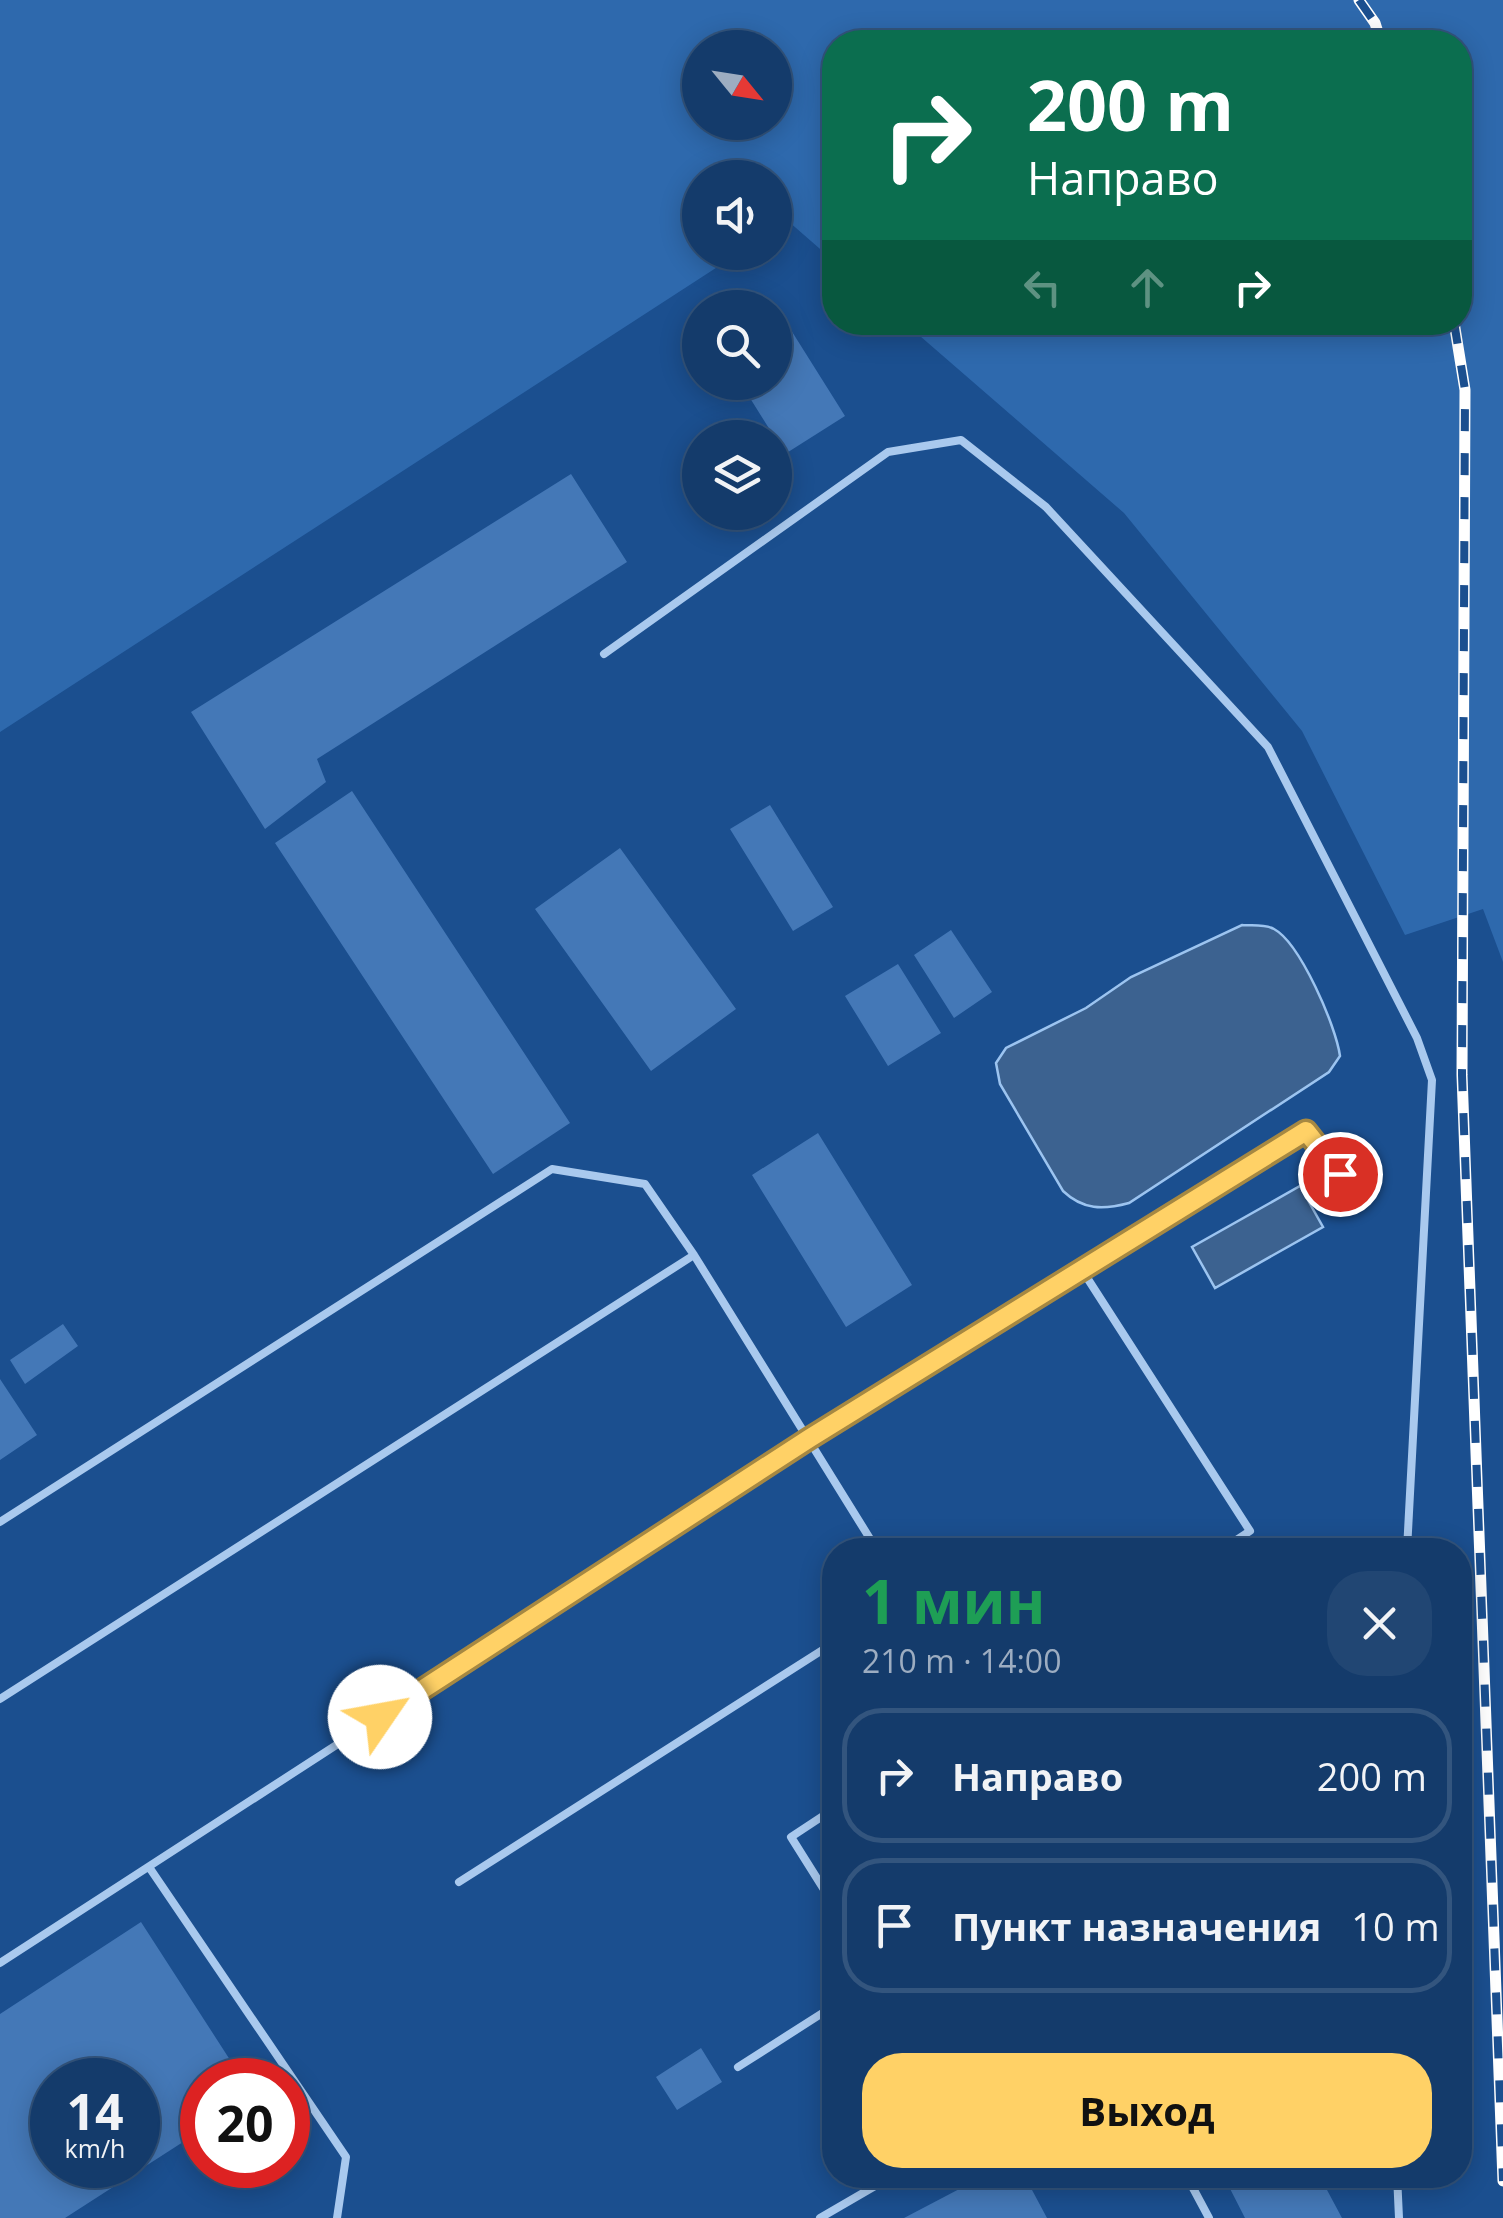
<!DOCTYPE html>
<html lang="ru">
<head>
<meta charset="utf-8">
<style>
  :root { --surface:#143b6b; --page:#214673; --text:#f1f3f6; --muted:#9dadc1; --line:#33557e; --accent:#ffd166 }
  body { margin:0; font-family:"Open Sans",sans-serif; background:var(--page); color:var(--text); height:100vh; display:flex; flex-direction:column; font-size:38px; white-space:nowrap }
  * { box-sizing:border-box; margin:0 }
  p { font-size:32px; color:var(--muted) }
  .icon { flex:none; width:55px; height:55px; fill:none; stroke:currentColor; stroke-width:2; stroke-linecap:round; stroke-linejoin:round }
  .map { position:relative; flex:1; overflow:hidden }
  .side { position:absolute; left:822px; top:1538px; width:650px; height:650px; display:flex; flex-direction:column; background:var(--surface); border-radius:40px; box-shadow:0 5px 25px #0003,0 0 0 2px var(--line) }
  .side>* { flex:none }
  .top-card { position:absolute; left:822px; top:30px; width:650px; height:305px; border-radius:40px; box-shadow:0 5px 25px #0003,0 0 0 2px var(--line); background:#0b6e4f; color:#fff; overflow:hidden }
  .needle { width:65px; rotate:120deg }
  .controls { position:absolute; left:682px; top:30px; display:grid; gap:20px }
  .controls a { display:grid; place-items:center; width:110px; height:110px; border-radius:50%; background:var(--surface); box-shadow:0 5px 25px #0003,0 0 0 2px var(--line); font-size:50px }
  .speed { position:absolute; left:30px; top:2058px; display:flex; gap:20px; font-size:50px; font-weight:700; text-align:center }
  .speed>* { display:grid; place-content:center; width:130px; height:130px; border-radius:50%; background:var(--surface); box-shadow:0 5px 25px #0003,0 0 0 2px var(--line); line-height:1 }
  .speed small { font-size:25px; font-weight:400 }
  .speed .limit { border:15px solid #d22; background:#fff; color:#111 }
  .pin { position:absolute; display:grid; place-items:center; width:85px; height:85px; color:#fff; margin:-42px; border:5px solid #fff; border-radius:50%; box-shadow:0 2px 10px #0007 }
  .me { position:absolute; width:110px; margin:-55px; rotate:57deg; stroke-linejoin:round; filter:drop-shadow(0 0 8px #0008) }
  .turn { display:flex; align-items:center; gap:35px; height:210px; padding:0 40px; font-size:45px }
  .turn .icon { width:130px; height:130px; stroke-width:2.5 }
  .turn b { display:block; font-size:70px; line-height:85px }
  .lanes { display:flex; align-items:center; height:95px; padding:0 40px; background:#0003; justify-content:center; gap:50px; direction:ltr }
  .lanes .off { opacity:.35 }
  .round { display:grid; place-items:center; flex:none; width:105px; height:105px; border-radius:40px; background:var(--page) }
  .summary { display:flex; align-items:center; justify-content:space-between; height:170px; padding:0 40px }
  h1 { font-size:60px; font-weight:700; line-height:75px; color:#1e9e55 }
  .primary-button { display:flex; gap:20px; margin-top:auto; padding:20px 40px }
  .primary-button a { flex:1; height:115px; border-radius:40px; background:var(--accent); color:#111; font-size:40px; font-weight:700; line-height:115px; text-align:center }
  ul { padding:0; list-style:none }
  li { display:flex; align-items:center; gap:30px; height:135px; margin:0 20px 15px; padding:0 20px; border:5px solid var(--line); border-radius:40px }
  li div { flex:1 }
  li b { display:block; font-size:38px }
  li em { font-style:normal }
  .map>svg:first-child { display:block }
</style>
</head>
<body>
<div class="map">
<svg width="1503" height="2218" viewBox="0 0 1503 2218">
  <rect width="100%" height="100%" fill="#1b4f8f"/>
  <!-- green -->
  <path fill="#2e69ad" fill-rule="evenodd" d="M0,0H1503V962L1483,909L1405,935L1302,731L1124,513L905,323L1460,322V42H835V262L788,221L775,229V178H700V252L739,253L0,732ZM700,48H775V122H700Z"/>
  <!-- water -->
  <path fill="#3c6290" stroke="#9cc4f0" stroke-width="2.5" d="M1242,925C1252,926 1265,924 1274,929C1300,943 1336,1026 1340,1056L1329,1072L1129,1203C1103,1210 1083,1210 1063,1191L1000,1084L996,1063L1006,1048L1086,1008L1131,977Z
    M1300,1186L1323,1227L1215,1288L1192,1247Z"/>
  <!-- building -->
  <path fill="#4478b7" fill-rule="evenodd" d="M774,303L845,416L785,454L740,382H775V308H766Z
    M571,474L627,562L317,759L326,782L265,829L191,712Z
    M352,791L570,1123L493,1174L275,843Z
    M770,805L833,907L793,931L730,829Z
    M620,848L736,1009L651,1071L535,909Z
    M951,930L992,992L954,1018L914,955Z
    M898,964L941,1033L888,1066L845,996Z
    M818,1133L912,1285L846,1327L752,1175Z
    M63,1324L78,1346L25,1384L10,1360Z
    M0,1379L37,1435L0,1460Z
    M141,1922L243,2080H202V2141L197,2133L65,2218H0V2014ZM52,2080H138V2165H52Z
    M701,2048L722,2082L677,2110L656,2077Z
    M986,2175H1024L1047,2218H904Z
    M1223,2175H1319L1342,2218H1245Z"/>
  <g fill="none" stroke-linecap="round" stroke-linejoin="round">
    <!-- service -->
    <path stroke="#a9c9ee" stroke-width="8" d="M604,654L888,452L961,440L1046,507L1268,747L1417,1038L1432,1080L1407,1550
      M1084,1273L1250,1531L1221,1550
      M0,1522L552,1169L645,1184L694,1255
      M0,1699L694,1255L877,1550
      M835,1808L791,1837L835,1907
      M149,1867L346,2157L337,2218
      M459,1882L835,1642
      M0,1963L810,1438L1084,1273L1307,1131L1357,1196
      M738,2067L835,2005
      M1186,2175L1209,2218
      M1397,2175L1399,2218
      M820,2218L894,2175"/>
    <!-- rail casing -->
    <g stroke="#fff" stroke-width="11">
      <path id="rail" d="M1359,0L1375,23L1381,42
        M1454,322L1465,390L1462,1075L1503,2181"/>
    </g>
    <!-- rail -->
    <use href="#rail" stroke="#1b4f8f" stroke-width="8" stroke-dasharray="22" stroke-linecap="butt"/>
  </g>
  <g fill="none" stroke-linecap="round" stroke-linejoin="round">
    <!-- route casing -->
    <g stroke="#a68842" stroke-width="25">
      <path id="route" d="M380,1717L810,1438L1306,1131L1340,1174"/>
    </g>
    <!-- route -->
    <use href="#route" stroke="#ffd166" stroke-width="18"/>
  </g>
</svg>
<div class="controls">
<a><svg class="needle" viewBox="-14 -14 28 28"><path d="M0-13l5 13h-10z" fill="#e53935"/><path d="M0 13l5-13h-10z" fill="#9dadc1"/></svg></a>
<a><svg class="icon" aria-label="sound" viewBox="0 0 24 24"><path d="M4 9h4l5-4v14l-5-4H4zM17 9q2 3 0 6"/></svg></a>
<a><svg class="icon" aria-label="search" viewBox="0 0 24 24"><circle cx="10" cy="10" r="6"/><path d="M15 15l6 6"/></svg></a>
<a><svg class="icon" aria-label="layers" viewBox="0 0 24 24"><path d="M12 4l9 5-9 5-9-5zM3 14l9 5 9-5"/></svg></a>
</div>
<div class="speed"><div>14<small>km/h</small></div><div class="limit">20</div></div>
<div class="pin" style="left:1340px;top:1174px;background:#d93025"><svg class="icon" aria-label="arrive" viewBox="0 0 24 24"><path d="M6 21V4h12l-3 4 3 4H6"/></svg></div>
<svg class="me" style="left:380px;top:1717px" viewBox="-20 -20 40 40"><circle r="19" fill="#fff"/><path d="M0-13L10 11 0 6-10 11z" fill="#ffd166"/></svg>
<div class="top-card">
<div class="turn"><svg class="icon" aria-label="right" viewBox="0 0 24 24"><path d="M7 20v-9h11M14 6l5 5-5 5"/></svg><div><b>200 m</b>Направо</div></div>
<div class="lanes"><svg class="icon off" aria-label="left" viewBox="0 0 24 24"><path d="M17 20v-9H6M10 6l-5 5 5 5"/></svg><svg class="icon off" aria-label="ahead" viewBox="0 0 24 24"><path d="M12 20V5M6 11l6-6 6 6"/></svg><svg class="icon" aria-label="right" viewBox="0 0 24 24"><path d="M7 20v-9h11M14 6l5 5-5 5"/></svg></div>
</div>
<section class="side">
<div class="summary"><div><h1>1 мин</h1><p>210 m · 14:00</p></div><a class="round"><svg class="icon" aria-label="close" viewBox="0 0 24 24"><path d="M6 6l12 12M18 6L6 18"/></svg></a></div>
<ul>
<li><svg class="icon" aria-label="right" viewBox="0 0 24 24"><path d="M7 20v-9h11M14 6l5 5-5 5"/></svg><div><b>Направо</b></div><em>200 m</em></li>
<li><svg class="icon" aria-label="arrive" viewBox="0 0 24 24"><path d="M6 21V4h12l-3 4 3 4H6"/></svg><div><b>Пункт назначения</b></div><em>10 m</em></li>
</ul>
<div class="primary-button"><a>Выход</a></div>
</section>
</div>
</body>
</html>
